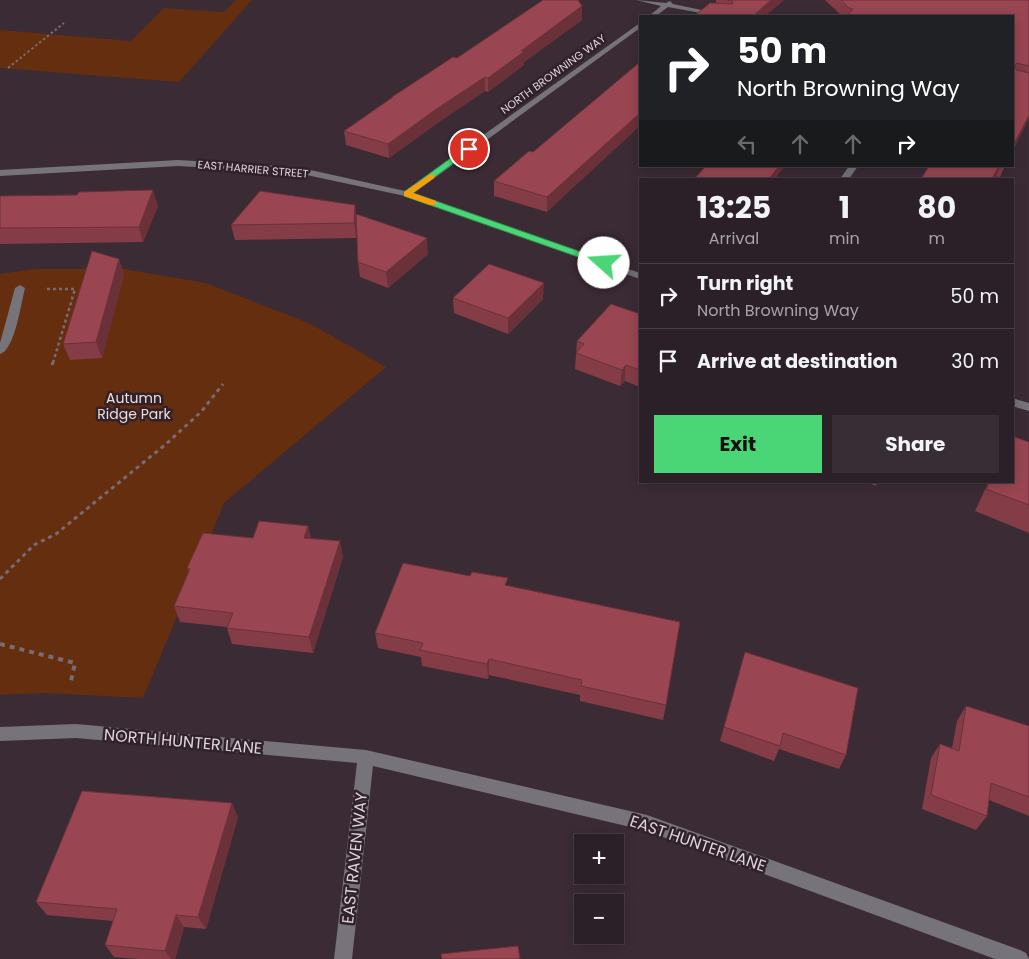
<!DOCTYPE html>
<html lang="en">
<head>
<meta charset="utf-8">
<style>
  :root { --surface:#2c2028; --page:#382d34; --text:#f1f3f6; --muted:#a6a3a8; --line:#483e45; --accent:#4ad677 }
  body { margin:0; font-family:Poppins,sans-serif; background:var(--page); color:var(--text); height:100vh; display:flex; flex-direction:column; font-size:19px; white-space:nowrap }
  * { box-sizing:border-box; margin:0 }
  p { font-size:16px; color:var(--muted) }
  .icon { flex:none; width:28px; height:28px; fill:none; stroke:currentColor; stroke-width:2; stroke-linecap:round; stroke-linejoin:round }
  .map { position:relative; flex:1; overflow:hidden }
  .panel { position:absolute; left:639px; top:178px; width:375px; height:305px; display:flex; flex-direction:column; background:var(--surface); border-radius:0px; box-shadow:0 2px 12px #0003,0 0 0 1px var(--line) }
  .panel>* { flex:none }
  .banner { position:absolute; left:639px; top:15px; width:375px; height:152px; border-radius:0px; box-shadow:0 2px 12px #0003,0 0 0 1px var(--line); background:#202124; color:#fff; overflow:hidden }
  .fabs { position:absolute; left:574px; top:834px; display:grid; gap:10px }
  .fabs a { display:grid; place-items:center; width:50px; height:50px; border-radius:0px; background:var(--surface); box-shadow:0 2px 12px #0003,0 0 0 1px var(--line); font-size:25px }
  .pin { position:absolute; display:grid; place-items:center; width:42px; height:42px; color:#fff; margin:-21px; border:2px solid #fff; border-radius:50%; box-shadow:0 1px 5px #0007 }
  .me { position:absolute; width:55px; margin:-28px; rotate:289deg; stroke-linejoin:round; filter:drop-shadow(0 0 4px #0008) }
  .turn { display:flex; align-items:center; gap:18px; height:105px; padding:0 15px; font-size:22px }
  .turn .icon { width:65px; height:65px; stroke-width:2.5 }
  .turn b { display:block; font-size:35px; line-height:42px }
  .lanes { display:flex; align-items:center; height:48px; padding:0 15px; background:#0003; justify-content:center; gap:25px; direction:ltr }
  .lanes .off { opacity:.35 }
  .eta { display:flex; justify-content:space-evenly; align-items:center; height:85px; text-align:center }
  .eta b { font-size:30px; font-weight:700; line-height:35px }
  .button { display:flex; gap:10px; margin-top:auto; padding:10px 15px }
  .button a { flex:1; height:58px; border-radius:0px; background:var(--accent); color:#111; font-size:20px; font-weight:700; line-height:58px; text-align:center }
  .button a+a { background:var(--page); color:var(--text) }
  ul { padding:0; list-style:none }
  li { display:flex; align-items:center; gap:15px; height:65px; padding:0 15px; border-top:1px solid var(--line) }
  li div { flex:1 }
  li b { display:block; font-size:19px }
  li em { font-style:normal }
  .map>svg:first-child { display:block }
</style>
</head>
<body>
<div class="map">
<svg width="1029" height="959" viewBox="0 0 1029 959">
  <rect width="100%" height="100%" fill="#3b2b35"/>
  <!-- green -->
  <path fill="#652e0f" d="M236,0H252L179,82L0,68V30L131,41L164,8L224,12Z
    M35,269H124L206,283L311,324L386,367L224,503L143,698L44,693L0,695V274Z"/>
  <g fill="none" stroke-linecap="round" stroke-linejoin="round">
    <!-- path-far3 -->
    <path stroke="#796b74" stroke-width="2" stroke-dasharray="2.5 2.5" stroke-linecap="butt" d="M8,68L64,23"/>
    <!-- path-far2 -->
    <path stroke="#796b74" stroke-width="2.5" stroke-dasharray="3 3" stroke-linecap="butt" d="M47,289H75L53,363"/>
    <!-- path-far1 -->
    <path stroke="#796b74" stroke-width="3" stroke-dasharray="4 4" stroke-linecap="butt" d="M52,365L53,362
      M0,579L34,545L56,534L166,444L201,412L223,384"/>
    <!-- path -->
    <path stroke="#796b74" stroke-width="4" stroke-dasharray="5 5" stroke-linecap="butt" d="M0,644L75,663L71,681"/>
    <!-- minor -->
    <path fill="#76737b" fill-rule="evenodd" d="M636,0L666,3L670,1L673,4L730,16H717L668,7L656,16H649L661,6Z
      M640,23V28L414,193L640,273V279L405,196L297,173L178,166L0,176V170L178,160L297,167L405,191Z
      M849,166H858L849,179H840Z
      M20,285L25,288C21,303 15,350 0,354V343L15,288Z
      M1012,398L1029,403V411L1012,406Z
      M76,724L366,750L647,815L1020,950L1026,953L1029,959H995L647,831L373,766L352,959H334L357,763L76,738L0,741V727Z"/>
  </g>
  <!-- wall -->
  <path fill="#843c47" d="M716,0H784L765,16H694L716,3Z
    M825,0H1029V118L1012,152V16H842Z
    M582,6V20L524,62V65L488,92L485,91L436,124L389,158L346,145L344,131L392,98V97L457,58Z
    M640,62L547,212L494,196V181L533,152Z
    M929,166H1005L1000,177Z
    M0,196L158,206L143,242L0,244Z
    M357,220L428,254L388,288L360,277L358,262L357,221L356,238L235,240L231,225Z
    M124,274L102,358L70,360L63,344Z
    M453,298L543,299L508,334L454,313Z
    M640,314V387L625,381L620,386L575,369L577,341Z
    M1029,442V533L975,511L989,481H1012Z
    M863,481H878L876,486Z
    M893,481H902L901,484Z
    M308,526L311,538L343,557L313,653L232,644L227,628V627L180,622L174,606L189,573L187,568L253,538Z
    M508,586L666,705L663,720L580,701V695L489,675L488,679L422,666L421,657L378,648L375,633Z
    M745,652L846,755L839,769L779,749L774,761L720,741Z
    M966,706L1029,726V816L989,800L987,816L976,830L922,809L931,758L940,744L952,748L957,721Z
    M238,817L206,929L184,927L175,959H138L114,957L105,945L113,921L47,915L36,902Z"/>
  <!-- shaded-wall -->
  <path fill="#6b3139" d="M771,0H784L765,16H753Z
    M582,6V20L524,62V65L488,92V78L521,51Z
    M485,77V91L436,124L389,158L388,144L435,110Z
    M640,113V126L547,212V197Z
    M1029,115V118L1012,152V148Z
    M776,166H785L777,176V179H769Z
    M999,166H1000L995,179H992Z
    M153,190L158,206L143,242L139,227Z
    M355,205L357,220L356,238L354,223Z
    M427,238L428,254L388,288L386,272Z
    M119,259L124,274L102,358L96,342Z
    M544,283L543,299L508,334V318Z
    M626,365L625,381L620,386L622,370Z
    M308,526L312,542L304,538Z
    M340,541L343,557L313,653L309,637Z
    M489,659V675L488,679L487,664Z
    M232,803L238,817L206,929L198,917Z
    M176,915L184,927L175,959H171L165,951Z"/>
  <!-- building -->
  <path fill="#994652" stroke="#6b3139" d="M543,0H578L582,6L521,51H525L488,78L485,77L435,110L388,144L344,131L393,97H392L453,57L457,58Z
    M727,0H771L753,16H694L710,3L733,4L732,1Z
    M841,0H1029V66L1017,63L1015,65L1016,70L1029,73V115L1012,148V16H846L853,9L849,8Z
    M640,62V113L547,197L494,181L529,151L533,152Z
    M706,166H779L769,179H694Z
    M929,166H999L992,179H921Z
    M153,190L139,227L0,228V196L77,195L79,192Z
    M260,191L355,205L354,223L231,225Z
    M356,214L427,238L386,272L358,262Z
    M92,251L119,259L96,342L63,344Z
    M489,264L544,283L508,318L453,298Z
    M611,304L640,314V370L626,365L622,370L576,353L584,344L577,341Z
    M1012,436L1029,442V505L986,489L990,481H1012Z
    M259,521L308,526L304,538L340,541L309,637L227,628L233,613L174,606L190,569L187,568L203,533L253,538Z
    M403,563L470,576L472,572L508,578L505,585L680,622L666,705L581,686L582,680L489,659L487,664L420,650L423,643L375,633Z
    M745,652L858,688L846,755L783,733L780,746L724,727Z
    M966,706L1029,726V797L991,783L987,816L931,795L940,744L959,751Z
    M82,791L232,803L198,917L176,915L165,951L105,945L117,909L36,902Z
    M518,946L520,959H442L441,954Z"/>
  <!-- route -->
  <path fill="#4ad677" stroke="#308b4d" d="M466,147L473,149L413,193L607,261V265H601L404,196V192Z"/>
  <!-- slow -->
  <path fill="#f59e0b" d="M431,174L435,176L434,178L413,193L436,201V205H430L404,196V192Z"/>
  <g text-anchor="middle" stroke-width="5" stroke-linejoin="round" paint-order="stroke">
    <!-- far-street labels -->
    <g font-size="11" fill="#dfd4db" stroke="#30212b">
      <text transform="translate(553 74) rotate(-36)" y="4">NORTH BROWNING WAY</text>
      <text transform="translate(253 169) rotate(5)" y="4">EAST HARRIER STREET</text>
    </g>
    <!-- park labels -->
    <g font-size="14" fill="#f1dbd0" stroke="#30212b">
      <text x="134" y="403">Autumn<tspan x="134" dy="16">Ridge Park</tspan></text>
    </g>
    <!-- near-street labels -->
    <g font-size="16" fill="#dfd4db" stroke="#30212b">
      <text transform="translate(183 741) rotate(5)" y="6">NORTH HUNTER LANE</text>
      <text transform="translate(698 843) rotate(19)" y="6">EAST HUNTER LANE</text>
      <text transform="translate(354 858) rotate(-84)" y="6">EAST RAVEN WAY</text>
    </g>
  </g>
</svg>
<div class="fabs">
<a>+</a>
<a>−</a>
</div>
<div class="pin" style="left:469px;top:149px;background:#d93025"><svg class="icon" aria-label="arrive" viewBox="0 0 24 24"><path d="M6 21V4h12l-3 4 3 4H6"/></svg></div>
<svg class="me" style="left:604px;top:263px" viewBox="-20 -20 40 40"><circle r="19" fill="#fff"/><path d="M0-13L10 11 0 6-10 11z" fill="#4ad677"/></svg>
<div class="banner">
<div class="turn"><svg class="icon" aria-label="right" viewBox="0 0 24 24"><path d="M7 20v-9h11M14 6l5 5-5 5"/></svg><div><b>50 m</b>North Browning Way</div></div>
<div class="lanes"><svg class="icon off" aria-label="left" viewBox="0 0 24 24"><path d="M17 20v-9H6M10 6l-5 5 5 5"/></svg><svg class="icon off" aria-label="ahead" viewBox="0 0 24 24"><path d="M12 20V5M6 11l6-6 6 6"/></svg><svg class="icon off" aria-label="ahead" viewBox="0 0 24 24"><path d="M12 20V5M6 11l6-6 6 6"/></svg><svg class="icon" aria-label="right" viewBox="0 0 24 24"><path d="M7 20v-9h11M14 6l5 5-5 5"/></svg></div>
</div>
<section class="panel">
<div class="eta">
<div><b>13:25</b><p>Arrival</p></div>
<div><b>1</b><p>min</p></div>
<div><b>80</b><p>m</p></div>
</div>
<ul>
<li><svg class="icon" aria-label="right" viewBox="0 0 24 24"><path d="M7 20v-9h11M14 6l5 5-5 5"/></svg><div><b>Turn right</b><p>North Browning Way</p></div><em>50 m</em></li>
<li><svg class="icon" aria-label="arrive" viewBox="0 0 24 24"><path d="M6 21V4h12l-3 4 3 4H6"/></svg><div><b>Arrive at destination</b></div><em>30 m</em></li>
</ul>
<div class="button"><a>Exit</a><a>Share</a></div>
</section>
</div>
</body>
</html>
